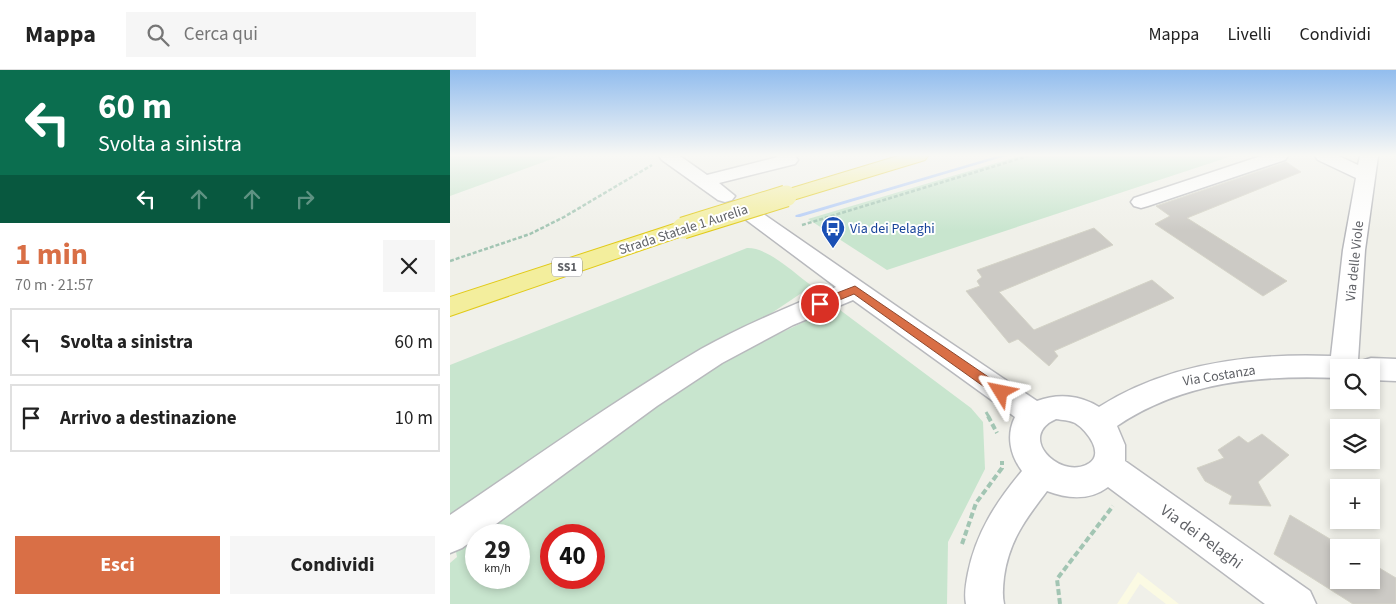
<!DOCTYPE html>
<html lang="it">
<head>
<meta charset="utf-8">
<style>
  :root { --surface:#fff; --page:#f6f6f6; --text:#222; --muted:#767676; --line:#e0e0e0; --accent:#d96f46 }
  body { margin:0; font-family:"Source Sans 3",sans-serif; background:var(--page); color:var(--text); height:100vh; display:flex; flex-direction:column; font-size:19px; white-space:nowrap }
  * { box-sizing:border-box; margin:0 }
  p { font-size:16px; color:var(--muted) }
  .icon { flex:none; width:28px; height:28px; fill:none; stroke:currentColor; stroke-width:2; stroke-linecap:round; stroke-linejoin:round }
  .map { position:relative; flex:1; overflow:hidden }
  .drawer { display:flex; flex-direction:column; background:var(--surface); width:450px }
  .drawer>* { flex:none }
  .banner { background:#0b6e4f; color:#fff; overflow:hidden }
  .fabs { position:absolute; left:880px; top:289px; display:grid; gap:10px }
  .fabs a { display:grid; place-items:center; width:50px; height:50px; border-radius:0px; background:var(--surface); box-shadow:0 2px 8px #0003; font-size:25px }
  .speed { position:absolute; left:15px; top:454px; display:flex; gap:10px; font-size:25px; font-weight:700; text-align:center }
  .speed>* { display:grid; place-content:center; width:65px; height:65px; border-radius:50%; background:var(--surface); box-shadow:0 2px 8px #0003; line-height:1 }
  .speed small { font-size:12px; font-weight:400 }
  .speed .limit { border:8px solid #d22; background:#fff; color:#111 }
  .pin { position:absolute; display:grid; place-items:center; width:42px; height:42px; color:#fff; margin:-21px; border:2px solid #fff; border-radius:50%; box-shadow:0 1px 5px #0007 }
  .me { position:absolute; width:55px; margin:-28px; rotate:305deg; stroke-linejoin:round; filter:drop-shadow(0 0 4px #0008) }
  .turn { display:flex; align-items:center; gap:18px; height:105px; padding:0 15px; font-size:22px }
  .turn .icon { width:65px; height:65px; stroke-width:2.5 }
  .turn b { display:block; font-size:35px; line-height:42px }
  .lanes { display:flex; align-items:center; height:48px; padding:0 15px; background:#0003; justify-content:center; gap:25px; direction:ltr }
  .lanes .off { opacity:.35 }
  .round { display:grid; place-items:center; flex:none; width:52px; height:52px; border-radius:0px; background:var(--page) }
  .head { display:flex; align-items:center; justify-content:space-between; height:85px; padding:0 15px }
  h1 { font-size:30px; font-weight:700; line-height:38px; color:var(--accent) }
  .action { display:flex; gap:10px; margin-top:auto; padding:10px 15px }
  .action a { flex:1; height:58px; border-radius:0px; background:var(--accent); color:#fff; font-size:20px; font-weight:700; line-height:58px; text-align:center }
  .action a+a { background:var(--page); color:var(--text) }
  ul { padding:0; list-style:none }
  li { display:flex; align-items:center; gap:15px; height:68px; margin:0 10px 8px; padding:0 5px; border:2px solid var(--line); border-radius:0px }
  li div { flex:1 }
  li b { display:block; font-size:19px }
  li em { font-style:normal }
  header { display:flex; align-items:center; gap:30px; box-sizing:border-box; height:70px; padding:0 25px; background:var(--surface); border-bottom:1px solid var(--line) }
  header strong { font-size:24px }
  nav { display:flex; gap:28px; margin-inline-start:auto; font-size:18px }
  .search { width:350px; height:45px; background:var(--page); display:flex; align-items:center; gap:12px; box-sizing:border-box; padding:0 18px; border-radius:0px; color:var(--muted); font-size:19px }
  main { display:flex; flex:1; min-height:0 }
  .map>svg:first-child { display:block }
</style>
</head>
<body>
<header>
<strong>Mappa</strong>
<div class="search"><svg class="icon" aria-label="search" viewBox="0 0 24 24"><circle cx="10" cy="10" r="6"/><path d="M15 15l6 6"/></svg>Cerca qui</div>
<nav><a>Mappa</a><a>Livelli</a><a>Condividi</a></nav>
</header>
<main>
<section class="drawer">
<div class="banner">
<div class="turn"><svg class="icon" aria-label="left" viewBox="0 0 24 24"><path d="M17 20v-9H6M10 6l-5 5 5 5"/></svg><div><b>60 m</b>Svolta a sinistra</div></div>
<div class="lanes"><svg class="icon" aria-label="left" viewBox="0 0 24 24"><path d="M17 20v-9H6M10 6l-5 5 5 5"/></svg><svg class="icon off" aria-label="ahead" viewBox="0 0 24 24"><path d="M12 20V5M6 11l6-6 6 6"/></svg><svg class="icon off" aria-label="ahead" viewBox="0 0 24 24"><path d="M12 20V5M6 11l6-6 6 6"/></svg><svg class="icon off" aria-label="right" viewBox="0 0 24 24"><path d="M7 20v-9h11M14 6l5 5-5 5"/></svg></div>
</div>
<div class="head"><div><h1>1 min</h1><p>70 m · 21:57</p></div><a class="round"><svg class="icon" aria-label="close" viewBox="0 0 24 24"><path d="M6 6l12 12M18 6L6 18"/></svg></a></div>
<ul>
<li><svg class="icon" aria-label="left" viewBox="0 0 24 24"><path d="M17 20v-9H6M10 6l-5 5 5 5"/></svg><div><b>Svolta a sinistra</b></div><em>60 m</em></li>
<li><svg class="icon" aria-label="arrive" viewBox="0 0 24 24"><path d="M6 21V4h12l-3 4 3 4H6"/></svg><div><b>Arrivo a destinazione</b></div><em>10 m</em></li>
</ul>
<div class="action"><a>Esci</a><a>Condividi</a></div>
</section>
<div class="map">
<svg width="946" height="534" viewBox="0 0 946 534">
  <rect width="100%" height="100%" fill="#f0f0e9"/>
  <!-- commercial -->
  <path fill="#fbfae3" d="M688,502L729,534H716L690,514L677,534H667Z"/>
  <!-- green -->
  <path fill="#c8e5ce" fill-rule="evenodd" d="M0,86H110L0,126Z
    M570,86H782L437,200L358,149Z
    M297,178C318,177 345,204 362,216L292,263L299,271L324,266L386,237L521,338L533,352L535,399L498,472L497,534H0V493L7,487L2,462H0V295ZM26,465H69V508H26ZM101,465H144V508H101Z"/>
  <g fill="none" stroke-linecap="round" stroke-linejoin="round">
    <!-- stream -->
    <path fill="#b2cbf7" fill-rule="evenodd" d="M547,86H556L350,147H346L345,146L346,145Z"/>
  </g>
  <!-- building -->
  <path fill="#cccac5" stroke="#d4d3c7" d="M836,92L851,102L737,148L837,211L813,226L705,154L720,146L706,136Z
    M644,158L663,175L549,222L584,260L702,210L724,228L604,281L608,286L599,296L568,269L559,273L516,221L530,216L527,211L532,207L527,200Z
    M812,364L839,385L808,412L821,436L779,434L782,426L755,411L747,398L774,388L768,380L789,366L798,373Z
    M840,445L895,478H889V510H921V493L946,508V534H903L824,484Z"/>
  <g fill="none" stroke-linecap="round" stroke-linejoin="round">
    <!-- minor casing -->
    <g stroke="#b8b9bd" stroke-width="3">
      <path id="minor" d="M209,86H230L257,105L328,87L327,86H345L348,90L345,94L269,113L285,126L282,130L275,132L268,130L212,90Z
        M811,86H838L835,90L698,136L691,138L684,136L681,132L684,128Z
        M865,86H889L908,95L910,86H928L915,180L908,290L911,291L921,288L946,289V311L921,310V298H889V308C810,305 734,311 667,356L675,375V391L860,521L866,534H815L658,417C639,431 618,429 597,421C575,450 559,471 554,507C553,516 552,525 554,534H516C514,524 516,513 518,503C526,463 546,432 572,401C560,385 556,365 565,347L403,230L343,255L272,293L207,336L31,465H26V468L12,478L0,483V445C83,389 165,330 251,279C294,255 341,236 386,217L295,149L292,145L295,141L302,139L309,141L468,251L587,331C608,323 630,325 649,337C718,293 801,283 881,286L893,180L906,108L868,90ZM606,349C612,350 619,350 625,353C637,360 657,386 636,395C608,408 567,366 606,349Z"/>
    </g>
    <!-- highway casing -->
    <g stroke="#e1ca18" stroke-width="2">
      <path id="highway" d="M448,86H478L475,90L343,130L336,132L329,130L326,126L329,122Z
        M233,151L241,153L244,158L241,163L0,246V227Z"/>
    </g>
    <!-- path-far2 -->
    <path stroke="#a2c5b3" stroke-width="2.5" stroke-dasharray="4 2" stroke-linecap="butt" d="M352,155L578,86
      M0,191L80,164L114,147L202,95"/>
    <!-- path-far1 -->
    <path stroke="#a2c5b3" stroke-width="3" stroke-dasharray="5 2.5" stroke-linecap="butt" d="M536,342L539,347"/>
    <!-- path -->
    <path stroke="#a2c5b3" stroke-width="4" stroke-dasharray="6 3" stroke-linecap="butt" d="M538,346L547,363
      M512,474L526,433L552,398V391
      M610,534L607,509L663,436"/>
    <!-- minor -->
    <use href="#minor" fill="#fff" fill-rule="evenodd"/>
    <!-- highway -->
    <use href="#highway" fill="#f3ee9d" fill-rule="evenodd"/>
    <!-- highway-bridge casing -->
    <g stroke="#e1ca18" stroke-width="23" stroke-linecap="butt">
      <path id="highway-bridge" d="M233,158L336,126"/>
    </g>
    <!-- highway-bridge -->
    <use href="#highway-bridge" stroke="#f3ee9d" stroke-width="21"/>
  </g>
  <!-- sky -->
  <linearGradient id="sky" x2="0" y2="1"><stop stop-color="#92bdee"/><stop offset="0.53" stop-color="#f8f8f5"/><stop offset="1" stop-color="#f8f8f5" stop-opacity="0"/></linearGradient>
  <rect width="946" height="161" fill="url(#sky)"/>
  <!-- route -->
  <path fill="#d96f46" stroke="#8d482e" d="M405,216L556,319L557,322L556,326H547L404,224L370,238L365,234L366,231Z"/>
  <!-- icons -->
  <defs>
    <g id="bus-pin" transform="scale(1.25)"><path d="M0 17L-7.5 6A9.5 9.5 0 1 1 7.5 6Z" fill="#1a4fb4" stroke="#fff"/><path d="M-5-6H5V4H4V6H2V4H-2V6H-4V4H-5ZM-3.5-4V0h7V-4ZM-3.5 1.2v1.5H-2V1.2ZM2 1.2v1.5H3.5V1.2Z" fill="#fff"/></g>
  </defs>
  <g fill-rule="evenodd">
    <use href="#bus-pin" x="383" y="158"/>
  </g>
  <g text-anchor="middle" stroke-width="4" stroke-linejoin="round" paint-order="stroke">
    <!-- shield labels -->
    <rect fill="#fff" stroke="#909195" stroke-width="1" x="102" y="187.5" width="30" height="19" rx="4"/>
    <g font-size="12" font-weight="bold" fill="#606267">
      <text x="117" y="201">SS1</text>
    </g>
    <!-- transit labels -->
    <g font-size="14" fill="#164399" stroke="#fff" text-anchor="start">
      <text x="400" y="163">Via dei Pelaghi</text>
    </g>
    <!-- street labels -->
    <g font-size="14" fill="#606267" stroke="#fff">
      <text transform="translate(233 159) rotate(-18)" y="5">Strada Statale 1 Aurelia</text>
      <text transform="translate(904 191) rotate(-84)" y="5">Via delle Viole</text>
      <text transform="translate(769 305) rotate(-9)" y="5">Via Costanza</text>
    </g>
    <!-- near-street labels -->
    <g font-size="16" fill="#606267" stroke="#fff">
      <text transform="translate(752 466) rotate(36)" y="6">Via dei Pelaghi</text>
    </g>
  </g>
</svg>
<div class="fabs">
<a><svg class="icon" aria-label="search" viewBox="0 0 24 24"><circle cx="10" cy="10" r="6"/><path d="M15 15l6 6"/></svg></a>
<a><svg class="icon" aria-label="layers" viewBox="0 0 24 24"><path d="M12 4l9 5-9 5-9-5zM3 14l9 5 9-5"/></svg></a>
<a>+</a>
<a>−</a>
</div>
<div class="speed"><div>29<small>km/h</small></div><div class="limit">40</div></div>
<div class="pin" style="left:370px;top:234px;background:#d93025"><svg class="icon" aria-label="arrive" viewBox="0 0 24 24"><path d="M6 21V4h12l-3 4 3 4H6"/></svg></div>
<svg class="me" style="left:551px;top:322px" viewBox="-20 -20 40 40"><path d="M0-17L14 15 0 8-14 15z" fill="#d96f46" stroke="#fff" stroke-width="4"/></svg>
</div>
</main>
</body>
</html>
